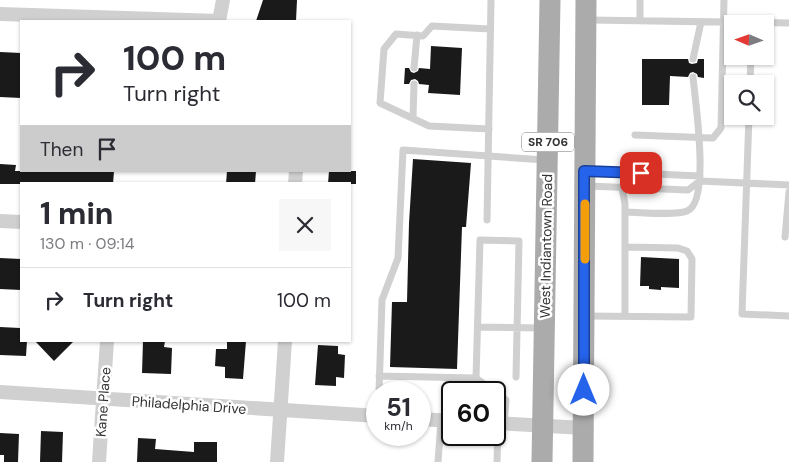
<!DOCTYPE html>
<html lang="en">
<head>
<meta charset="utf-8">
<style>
  :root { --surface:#fff; --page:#f7f7f7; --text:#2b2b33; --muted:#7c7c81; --line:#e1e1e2 }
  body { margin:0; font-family:"DM Sans",sans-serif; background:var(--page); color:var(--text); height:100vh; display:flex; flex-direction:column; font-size:19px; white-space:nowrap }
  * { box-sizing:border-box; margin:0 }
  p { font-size:16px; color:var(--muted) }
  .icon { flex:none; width:28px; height:28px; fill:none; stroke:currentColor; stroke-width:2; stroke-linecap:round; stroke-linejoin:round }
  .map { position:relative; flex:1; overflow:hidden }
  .drawer { position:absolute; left:20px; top:182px; width:331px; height:160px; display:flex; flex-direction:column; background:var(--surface); border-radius:0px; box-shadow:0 1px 4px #0004 }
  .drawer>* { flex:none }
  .banner { position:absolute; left:20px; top:20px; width:331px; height:152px; border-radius:0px; box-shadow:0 1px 4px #0004; background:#fff; color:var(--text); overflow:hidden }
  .needle { width:32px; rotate:272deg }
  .tools { position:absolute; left:724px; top:15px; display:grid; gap:10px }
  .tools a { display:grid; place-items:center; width:50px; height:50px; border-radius:0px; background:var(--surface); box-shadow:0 1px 4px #0004; font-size:25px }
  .speed { position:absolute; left:366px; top:381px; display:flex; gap:10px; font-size:25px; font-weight:700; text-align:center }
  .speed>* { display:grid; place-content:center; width:65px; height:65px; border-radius:50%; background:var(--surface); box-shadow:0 1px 4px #0004; line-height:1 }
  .speed small { font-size:12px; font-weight:400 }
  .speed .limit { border:2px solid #111; border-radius:8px; background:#fff; color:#111 }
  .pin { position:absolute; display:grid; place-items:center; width:42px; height:42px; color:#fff; margin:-21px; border-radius:10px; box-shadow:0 2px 8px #0006 }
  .me { position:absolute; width:55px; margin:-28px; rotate:0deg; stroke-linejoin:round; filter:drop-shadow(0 0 4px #0008) }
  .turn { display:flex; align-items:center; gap:18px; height:105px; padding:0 20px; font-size:22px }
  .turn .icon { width:65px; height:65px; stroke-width:2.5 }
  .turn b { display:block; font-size:35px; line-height:42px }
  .then { display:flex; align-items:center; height:48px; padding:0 20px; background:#0003; gap:10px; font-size:19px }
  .round { display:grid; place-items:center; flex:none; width:52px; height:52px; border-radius:0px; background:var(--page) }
  .head { display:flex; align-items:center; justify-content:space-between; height:85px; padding:0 20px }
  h1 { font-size:30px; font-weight:800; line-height:38px }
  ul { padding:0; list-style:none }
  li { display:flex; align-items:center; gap:15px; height:65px; padding:0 20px; border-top:1px solid var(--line) }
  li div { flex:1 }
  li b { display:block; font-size:19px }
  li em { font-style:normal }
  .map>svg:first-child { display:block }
</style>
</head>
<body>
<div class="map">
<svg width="789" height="462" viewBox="0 0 789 462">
  <rect width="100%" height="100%" fill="#fff"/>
  <!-- building -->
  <path fill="#1a1a1a" d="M263,0H297L296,21H256Z
    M431,46L462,48L460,95L428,93L429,85L419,84L418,81L415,79L411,80L409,84H404L405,68H409L411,72L414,73L418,71L419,68L430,69Z
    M0,52L21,53V98L0,97Z
    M642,59H688L689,63L692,64L697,63L698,59H704V78L698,77L697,74L693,72L690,73L688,77L670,76L669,105H642Z
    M413,159L471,163L466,227H462L457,369L390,367L392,302H407L409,223Z
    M0,164L16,165L15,171H114L113,184H0Z
    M227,171H256L255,184H226Z
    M329,171H356V184H328Z
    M641,257L679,259V288L661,287V290L649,289V286H640Z
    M0,258L21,259V290L0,289Z
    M0,327L20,328V337L21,338V341H27L26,356L0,355Z
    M35,341H74L54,361Z
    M143,341H165L164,347L172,348L171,374L142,373Z
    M227,341H246L243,379L225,378V367L215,366L216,349H227Z
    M318,345L338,346V354L345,355L344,378L336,377V386L315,385Z
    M41,431L63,432L62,462H40Z
    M0,433L19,434L18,462H4V455H0Z
    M138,438L156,439L155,449L194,452V442H217V462H137Z"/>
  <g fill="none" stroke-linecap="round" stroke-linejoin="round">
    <!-- lane -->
    <path stroke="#d0d0d0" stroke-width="7" d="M589,20L789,23
      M640,21V0
      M693,59L701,22
      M414,68L417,35
      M750,84L751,56
      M749,116L742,314L789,316
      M413,118L414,84
      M489,129L429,126L380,103L384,49L396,34L423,36L432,26L490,29
      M635,135L713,138L721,128L724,0
      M587,171L700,176
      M588,186L688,190L700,181L789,185
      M622,188L625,204V316
      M625,212C640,212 674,216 687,211C711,202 695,100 693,77
      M487,220L491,0
      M785,237L789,192
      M585,316L691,317L692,259L687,251L678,248L626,247
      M478,327L542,328
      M379,376L476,378
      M379,392L382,300L398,258L403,150L545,160
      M504,424L506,400L476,378L480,240L519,241L516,377
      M438,462L441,420
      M497,462L498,424"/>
    <!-- street -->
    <path stroke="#d0d0d0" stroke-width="14" d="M0,14L219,21L223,0
      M295,184L296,171
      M0,221L21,222
      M0,392L378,416
      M420,419L452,421
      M495,423L584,428
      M99,462L107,341
      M277,462L285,341"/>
    <!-- primary -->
    <path stroke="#ababab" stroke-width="21" d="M542,462L550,0
      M583,462L586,0"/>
  </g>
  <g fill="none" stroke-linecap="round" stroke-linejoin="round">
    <!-- route casing -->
    <g stroke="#184099" stroke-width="12">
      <path id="route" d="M584,390V171L641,173"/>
    </g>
    <!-- route -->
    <use href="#route" stroke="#2563eb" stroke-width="9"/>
    <!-- slow -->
    <path stroke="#f59e0b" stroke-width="9" d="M585,259V204"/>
  </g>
  <g text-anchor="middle" stroke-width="5" stroke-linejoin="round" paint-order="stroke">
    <!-- shield labels -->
    <rect fill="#fff" stroke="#707070" stroke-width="1" x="522" y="132.5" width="52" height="19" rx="4"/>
    <g font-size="12" font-weight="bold" fill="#333">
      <text x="548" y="146">SR 706</text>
    </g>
    <!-- street labels -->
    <g font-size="14" fill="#333" stroke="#fff">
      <text transform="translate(546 246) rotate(-89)" y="5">West Indiantown Road</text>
      <text transform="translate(103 402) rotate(-86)" y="5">Kane Place</text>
      <text transform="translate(189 405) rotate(4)" y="5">Philadelphia Drive</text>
    </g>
  </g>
</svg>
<div class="tools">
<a><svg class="needle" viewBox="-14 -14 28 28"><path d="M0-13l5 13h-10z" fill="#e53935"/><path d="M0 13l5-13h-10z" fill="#7c7c81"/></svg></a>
<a><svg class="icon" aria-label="search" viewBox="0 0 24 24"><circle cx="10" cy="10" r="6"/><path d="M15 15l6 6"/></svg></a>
</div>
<div class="speed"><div>51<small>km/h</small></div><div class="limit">60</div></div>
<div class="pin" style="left:641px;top:173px;background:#d93025"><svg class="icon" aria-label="arrive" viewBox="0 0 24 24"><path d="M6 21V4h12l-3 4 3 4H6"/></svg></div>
<svg class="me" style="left:584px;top:390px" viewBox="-20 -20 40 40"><circle r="19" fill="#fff"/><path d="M0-13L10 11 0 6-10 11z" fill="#2563eb"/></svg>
<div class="banner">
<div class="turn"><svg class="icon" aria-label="right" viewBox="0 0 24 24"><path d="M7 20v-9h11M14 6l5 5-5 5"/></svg><div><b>100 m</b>Turn right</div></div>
<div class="then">Then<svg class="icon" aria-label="arrive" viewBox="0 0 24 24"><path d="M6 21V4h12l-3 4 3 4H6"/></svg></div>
</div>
<section class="drawer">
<div class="head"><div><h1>1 min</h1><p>130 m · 09:14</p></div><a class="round"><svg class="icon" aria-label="close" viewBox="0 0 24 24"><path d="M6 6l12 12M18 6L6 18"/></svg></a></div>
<ul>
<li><svg class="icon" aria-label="right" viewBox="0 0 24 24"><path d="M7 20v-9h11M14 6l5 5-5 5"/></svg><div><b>Turn right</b></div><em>100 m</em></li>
</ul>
</section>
</div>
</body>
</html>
